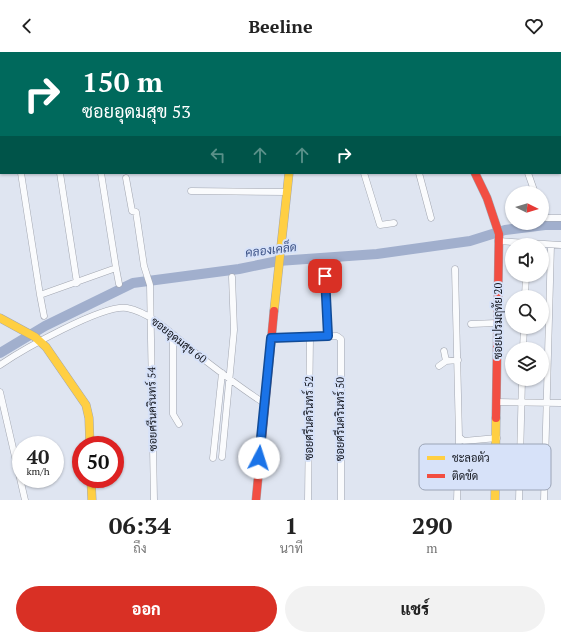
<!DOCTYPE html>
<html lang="th">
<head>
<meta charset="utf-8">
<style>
  :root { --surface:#fff; --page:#f2f2f2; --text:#222; --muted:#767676; --accent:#d93025 }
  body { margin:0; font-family:"PT Serif",Sarabun,serif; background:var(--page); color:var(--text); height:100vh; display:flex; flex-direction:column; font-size:15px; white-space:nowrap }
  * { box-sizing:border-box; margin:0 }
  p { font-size:13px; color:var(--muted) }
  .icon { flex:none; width:22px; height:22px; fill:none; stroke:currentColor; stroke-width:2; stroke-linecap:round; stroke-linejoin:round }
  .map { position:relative; height:448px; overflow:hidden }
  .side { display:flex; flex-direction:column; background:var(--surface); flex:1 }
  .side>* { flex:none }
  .banner { position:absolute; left:0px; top:0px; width:561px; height:122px; box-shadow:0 1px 3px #0004; background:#00695c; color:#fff; overflow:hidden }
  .needle { width:26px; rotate:95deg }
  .controls { position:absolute; left:505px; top:134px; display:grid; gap:8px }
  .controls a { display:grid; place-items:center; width:44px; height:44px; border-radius:50%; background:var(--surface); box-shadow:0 1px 3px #0004; font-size:20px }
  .speed { position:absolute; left:12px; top:384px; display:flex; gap:8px; font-size:20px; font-weight:700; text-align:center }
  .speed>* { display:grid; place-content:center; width:52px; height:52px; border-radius:50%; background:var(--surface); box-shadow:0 1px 3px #0004; line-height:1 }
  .speed small { font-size:10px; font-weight:400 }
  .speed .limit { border:6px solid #d22; background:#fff; color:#111 }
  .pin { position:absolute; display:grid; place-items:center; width:34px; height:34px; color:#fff; margin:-17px; border-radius:8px; box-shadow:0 2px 6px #0006 }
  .me { position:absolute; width:44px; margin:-22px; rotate:5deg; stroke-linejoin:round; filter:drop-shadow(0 0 3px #0008) }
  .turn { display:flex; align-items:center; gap:14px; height:84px; padding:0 16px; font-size:18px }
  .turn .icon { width:52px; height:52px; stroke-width:2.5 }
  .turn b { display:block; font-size:28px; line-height:34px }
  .lanes { display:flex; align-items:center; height:38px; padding:0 16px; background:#0003; justify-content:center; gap:20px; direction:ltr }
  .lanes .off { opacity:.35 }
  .eta { display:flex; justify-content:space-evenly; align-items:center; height:68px; text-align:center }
  .eta b { font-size:24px; font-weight:800; line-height:28px }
  .cta { display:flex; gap:8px; margin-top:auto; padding:8px 16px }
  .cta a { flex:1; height:46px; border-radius:24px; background:var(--accent); color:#fff; font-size:16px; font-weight:800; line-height:46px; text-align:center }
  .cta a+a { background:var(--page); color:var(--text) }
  header { display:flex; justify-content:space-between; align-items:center; height:52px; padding:0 16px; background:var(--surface); font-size:18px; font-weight:800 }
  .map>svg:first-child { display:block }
</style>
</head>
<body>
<header><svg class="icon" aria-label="back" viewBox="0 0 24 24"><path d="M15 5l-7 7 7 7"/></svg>Beeline<svg class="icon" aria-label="heart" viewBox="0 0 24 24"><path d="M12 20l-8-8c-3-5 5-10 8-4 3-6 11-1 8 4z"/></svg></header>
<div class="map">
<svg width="561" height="448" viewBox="0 0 561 448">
  <rect width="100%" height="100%" fill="#dfe5f1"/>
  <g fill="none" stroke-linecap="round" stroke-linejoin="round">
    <!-- river -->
    <path stroke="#a1afcd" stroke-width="10" d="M0,301L45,274L133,231L239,217L278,209L377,202L470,189L505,178L545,173H561"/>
    <!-- street casing -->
    <g stroke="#a2a6b0" stroke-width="7">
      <path id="street" d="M29,0L30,1
        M61,0V1
        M210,0L232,1
        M328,0V1
        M383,0V1
        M437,0L438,1
        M489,0V1
        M523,0V1
        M262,1V0
        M0,12L1,17
        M560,113L561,116
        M21,121L40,243L116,216L101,121
        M60,121L77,231
        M364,121L380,173L394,171
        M419,121L431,166
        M528,121L535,141
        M126,126L132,159L136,160L144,214L150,233L154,448
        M191,139L287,140
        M542,161L546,166H561
        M498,189L561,193
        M116,216L119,232
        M455,217L459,385L464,389L497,386
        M325,224L328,284
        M40,243L44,264
        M525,245L526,223
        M471,272L497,271
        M173,283V362L179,372
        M271,286L337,284L341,287V448
        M523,297L524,275
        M444,299L446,309
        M0,313C22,298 103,252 127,256C152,261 173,283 193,299C216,317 239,335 264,351
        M439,314L446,309L458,308
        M0,340L25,448
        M498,350L561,351
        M222,405L234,278L232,225
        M213,406L222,321
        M308,448L310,285
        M457,448L459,385
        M519,448L522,327
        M544,448L551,193"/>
    </g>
    <!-- slow casing -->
    <g stroke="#a2a6b0" stroke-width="9">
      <path id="slow" d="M274,259L289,121
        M0,266L35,285L46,295L86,353L89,366L90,393
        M91,427L92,448
        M495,448L496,366"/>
    </g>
    <!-- jam casing -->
    <g stroke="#a2a6b0" stroke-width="9">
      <path id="jam" d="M302,0V1
        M475,121L487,146L499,182L496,366
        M256,448L274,259"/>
    </g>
    <!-- street -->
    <use href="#street" stroke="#fafbfd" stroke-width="6"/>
    <!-- slow -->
    <use href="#slow" stroke="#ffcf43" stroke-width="8"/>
    <!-- jam -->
    <use href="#jam" stroke="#f24e42" stroke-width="8"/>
  </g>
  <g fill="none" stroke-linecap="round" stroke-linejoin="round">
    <!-- route casing -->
    <g stroke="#114b97" stroke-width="10">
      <path id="route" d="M259,406L271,286L328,284L325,224"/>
    </g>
    <!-- route -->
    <use href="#route" stroke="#1a73e8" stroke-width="7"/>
  </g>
  <g text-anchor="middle" stroke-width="4" stroke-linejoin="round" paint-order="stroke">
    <!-- street labels -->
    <g font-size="11" fill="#10131b" stroke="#d7e2f9">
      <text transform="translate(498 269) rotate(-90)" y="4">ซอยเปรมฤทัย 20</text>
      <text transform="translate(179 288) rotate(38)" y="4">ซอยอุดมสุข 60</text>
      <text transform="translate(152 357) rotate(-91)" y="4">ซอยศรีนครินทร์ 54</text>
      <text transform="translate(309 366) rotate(-90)" y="4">ซอยศรีนครินทร์ 52</text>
      <text transform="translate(340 367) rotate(-90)" y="4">ซอยศรีนครินทร์ 50</text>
    </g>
    <!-- water labels -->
    <g font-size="12" font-style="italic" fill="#3b5185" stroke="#d7e2f9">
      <text transform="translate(271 198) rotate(-7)" y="4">คลองเคล็ด</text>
    </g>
  </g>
  <!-- legend -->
  <rect x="419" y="392" width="132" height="46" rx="6" fill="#d7e2f9" stroke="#9ba4b6" stroke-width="1"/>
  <rect x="427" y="404" width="18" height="4" fill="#ffcf43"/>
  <rect x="427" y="422" width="18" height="4" fill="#f24e42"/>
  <g font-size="11" fill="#10131b">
    <text x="452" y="410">ชะลอตัว</text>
    <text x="452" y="428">ติดขัด</text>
  </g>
</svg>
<div class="controls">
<a><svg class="needle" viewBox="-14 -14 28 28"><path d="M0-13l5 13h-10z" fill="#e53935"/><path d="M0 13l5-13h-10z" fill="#767676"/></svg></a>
<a><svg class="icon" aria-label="sound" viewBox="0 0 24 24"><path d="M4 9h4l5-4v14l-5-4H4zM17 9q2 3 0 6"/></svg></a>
<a><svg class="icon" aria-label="search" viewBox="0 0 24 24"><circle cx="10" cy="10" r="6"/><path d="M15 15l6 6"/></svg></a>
<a><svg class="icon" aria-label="layers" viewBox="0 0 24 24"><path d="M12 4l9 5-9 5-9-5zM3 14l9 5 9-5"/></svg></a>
</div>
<div class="speed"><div>40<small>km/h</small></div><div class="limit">50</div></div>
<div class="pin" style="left:325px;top:224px;background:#d93025"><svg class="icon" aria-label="arrive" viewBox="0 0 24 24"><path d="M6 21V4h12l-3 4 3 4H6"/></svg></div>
<svg class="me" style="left:259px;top:406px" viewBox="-20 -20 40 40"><circle r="19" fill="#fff"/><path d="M0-13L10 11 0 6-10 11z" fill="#1a73e8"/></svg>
<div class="banner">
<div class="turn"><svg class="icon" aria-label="right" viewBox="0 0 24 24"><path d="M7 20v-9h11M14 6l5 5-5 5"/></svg><div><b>150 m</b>ซอยอุดมสุข 53</div></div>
<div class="lanes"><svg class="icon off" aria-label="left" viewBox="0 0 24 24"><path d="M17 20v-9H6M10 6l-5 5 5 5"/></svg><svg class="icon off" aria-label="ahead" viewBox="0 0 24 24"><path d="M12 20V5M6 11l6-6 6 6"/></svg><svg class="icon off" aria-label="ahead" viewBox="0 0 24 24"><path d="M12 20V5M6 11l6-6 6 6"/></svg><svg class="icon" aria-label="right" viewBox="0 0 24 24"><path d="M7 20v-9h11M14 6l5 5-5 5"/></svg></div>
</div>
</div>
<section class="side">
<div class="eta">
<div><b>06:34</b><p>ถึง</p></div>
<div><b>1</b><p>นาที</p></div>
<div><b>290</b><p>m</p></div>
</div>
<div class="cta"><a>ออก</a><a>แชร์</a></div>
</section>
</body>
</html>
